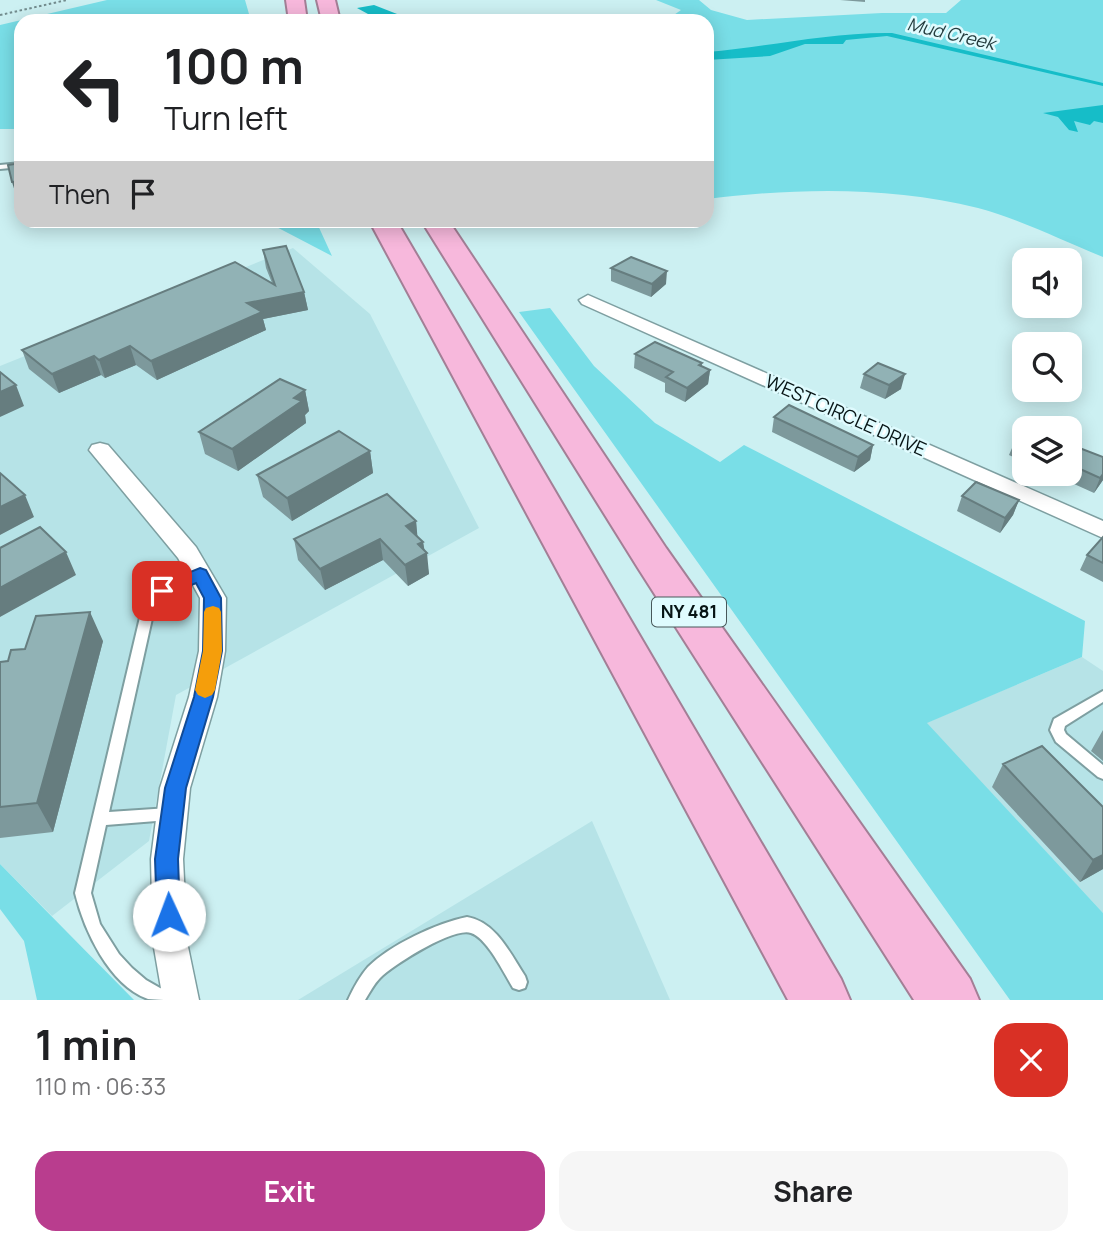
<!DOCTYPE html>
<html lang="en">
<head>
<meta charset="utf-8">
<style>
  :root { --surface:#fff; --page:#f6f6f6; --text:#202124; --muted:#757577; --accent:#b93d8e }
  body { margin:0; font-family:Manrope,sans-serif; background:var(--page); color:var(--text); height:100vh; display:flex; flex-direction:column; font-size:26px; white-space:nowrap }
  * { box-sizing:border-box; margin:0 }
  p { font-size:23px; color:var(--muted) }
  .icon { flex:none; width:38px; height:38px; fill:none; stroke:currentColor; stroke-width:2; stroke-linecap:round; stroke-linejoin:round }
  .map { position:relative; height:1000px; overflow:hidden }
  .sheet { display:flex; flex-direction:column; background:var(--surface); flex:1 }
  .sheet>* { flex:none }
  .hud { position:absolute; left:14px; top:14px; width:700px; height:214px; border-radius:21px; box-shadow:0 4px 18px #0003; background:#fff; color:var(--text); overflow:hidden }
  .controls { position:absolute; left:1012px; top:248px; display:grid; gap:14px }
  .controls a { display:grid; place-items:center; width:70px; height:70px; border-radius:14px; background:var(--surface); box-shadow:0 4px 18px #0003; font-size:35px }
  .pin { position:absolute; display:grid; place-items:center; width:60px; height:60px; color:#fff; margin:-30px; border-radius:14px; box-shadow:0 4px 10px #0006 }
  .me { position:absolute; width:77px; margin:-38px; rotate:358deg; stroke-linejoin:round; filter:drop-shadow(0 0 5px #0008) }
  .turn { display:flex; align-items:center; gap:24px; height:147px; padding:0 35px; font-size:32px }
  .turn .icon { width:91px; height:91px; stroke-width:2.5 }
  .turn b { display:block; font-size:49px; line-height:60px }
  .then { display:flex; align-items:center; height:66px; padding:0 35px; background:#0003; gap:14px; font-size:26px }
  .round { display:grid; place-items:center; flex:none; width:74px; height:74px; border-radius:21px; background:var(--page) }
  .summary { display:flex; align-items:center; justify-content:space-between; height:119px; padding:0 35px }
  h1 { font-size:42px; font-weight:700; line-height:52px }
  .primary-button { display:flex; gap:14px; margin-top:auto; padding:14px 35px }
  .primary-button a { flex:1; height:80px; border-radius:21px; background:var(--accent); color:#fff; font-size:28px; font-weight:700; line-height:80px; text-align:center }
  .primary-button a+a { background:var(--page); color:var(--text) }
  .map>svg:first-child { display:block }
</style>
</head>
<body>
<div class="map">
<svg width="1103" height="1000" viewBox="0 0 1103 1000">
  <rect width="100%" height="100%" fill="#ccf0f2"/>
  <!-- built -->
  <path fill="#b6e3e7" d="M293,248L370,314L479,528L176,695L149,841L52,916L0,864V366Z
    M1082,657L1103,671V913L926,723Z
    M592,821L670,1000H298Z"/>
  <!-- green -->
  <path fill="#79dee7" d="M107,0H245L251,21H21V129H0V25Z
    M656,0H699L711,10L747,20L882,13H946L961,0H1103V257C1063,241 1019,219 978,208C890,186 796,188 707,199V21H645L671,17L681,10Z
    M265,221H316L332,256Z
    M550,308L594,366L655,423L720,462L744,445L1085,621L1082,657L927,723L1103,913V1000H1010L519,312Z
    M0,864L134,1000H37L24,941L0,909Z"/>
  <!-- water -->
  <path fill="#16bdc8" d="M374,5L415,21H364L355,17L368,14L357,8Z
    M892,33L1103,83V86L887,36L846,40L843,44H805L770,56L707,60V52C769,47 829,32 892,33Z
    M1103,105V123L1094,121L1090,125L1074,121L1078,132L1069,130L1058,117L1043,113Z"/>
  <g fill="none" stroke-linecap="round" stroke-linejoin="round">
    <!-- service casing -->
    <g stroke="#7e9fa1" stroke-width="4">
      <path id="service" d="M21,163V167L0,169V165Z
        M200,570L204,571L206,574L204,577L166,594L153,614L109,812L169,808L174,810L176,814L174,818L169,820L106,825L91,893L100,924L119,954L132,968L146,980L160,988L179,994L181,1000C171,1000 157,1000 148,999C109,985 84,930 75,893L141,613L158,588Z
        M1103,691V702L1065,726L1064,730L1066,734L1103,765V779L1098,777L1056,742L1050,730L1054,719Z
        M467,917C496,922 510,953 525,976L527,982L525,988L519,990L513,988C504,973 487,938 471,933C453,927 393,965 380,978C374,984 370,992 365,1000H348C353,989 360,976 368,967C390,945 437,923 467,917Z"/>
    </g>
    <!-- minor casing -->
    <g stroke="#7e9fa1" stroke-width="3">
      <path id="minor" d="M588,295L1103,521V538L582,304L579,300Z
        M100,443L108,445L196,547L226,598L225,651L217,697L190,788L183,859L187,942L199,1000H163L153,942L151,859L160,788L189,697L199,651L200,598L178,558L89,450L92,445Z"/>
    </g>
    <!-- motorway casing -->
    <g stroke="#a37f96" stroke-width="4">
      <path id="motorway" d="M286,0H304L307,21H289Z
        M317,0H335L340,21H322Z
        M369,220H396L841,979L850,1000H788Z
        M421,220H448L666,548L970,979L979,1000H914L638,568Z"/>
    </g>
    <!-- path -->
    <path stroke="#738c8e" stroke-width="2" stroke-dasharray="2.5 2.5" stroke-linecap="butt" d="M0,15L67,0"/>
    <!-- service -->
    <use href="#service" fill="#fff" fill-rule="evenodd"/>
    <!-- minor -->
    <use href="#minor" fill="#fff" fill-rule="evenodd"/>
    <!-- motorway -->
    <use href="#motorway" fill="#f7b8dc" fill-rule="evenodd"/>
  </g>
  <!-- wall -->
  <path fill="#7d999c" d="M840,0H865V2Z
    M263,250L304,292L308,310L263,319L266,330L157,380L136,365L105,378L101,375L59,393L29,369L22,350L272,283L266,268Z
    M611,268L666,284L651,297L611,281Z
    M635,354L702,366L710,370L708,384L685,402L665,392V383L634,368Z
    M864,374L901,389L885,399L860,388Z
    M305,390L309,411L305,415L306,423L238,471L205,454L199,432Z
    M774,417L873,445L870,460L854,472L772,432Z
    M1024,432V462L1009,455L1015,441Z
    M1069,444L1103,457V480L1094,493L1052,474H1069Z
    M370,451L373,473L292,521L263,497L257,475Z
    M962,496L1019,500L1013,515L1000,533L957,511Z
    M416,521L417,536L423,542L429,574L408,586L383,560L325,590L298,560L294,539Z
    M1103,537V582L1080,570L1087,555Z
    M103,641L53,832L0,838V662Z
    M1103,730V761L1091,751Z
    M1003,764L1103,807V869L1080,882L992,787Z"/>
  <!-- shaded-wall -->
  <path fill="#667d7f" d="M21,181V194L16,195L12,182Z
    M667,271L666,284L651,297L652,284Z
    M304,292L308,310L263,319L266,330L157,380L151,361L247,303Z
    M130,346L136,365L105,378L99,360Z
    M94,356L101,375L59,393L52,374Z
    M702,363L701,377L710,370L708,384L685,402L687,388L699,365Z
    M905,374L901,389L885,399L889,385Z
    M16,385L24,406L0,417V392Z
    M305,390L309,411L305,415L306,423L238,471L232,449L294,398Z
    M873,445L870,460L854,472L858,457Z
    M370,451L373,473L292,521L287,498Z
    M1103,474V480L1094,493L1100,478Z
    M25,495L34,517L0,535V507Z
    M1019,500L1013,515L1000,533L1005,518Z
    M416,521L418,542L406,526Z
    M380,539L383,560L325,590L320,569Z
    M423,542L425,554L427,553L429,574L408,586L405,565L418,544Z
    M66,552L76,575L0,617V588Z
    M90,612L103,641L53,832L37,803Z
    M1103,855V869L1080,882L1093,860Z"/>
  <!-- building -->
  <path fill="#91b2b5" stroke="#667d7f" stroke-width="2" d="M21,163V181L12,182L8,165Z
    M286,246L304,292L247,303L262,312L151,361L130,346L99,360L94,356L52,374L22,350L235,262L275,285L263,250Z
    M631,257L667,271L652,284L611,268Z
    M655,342L702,363L699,365L710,370L687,388L666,377L673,372L635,354Z
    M878,363L905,374L889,385L864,374Z
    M0,372L16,385L0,392Z
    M280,379L305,390L294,398L302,401L232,449L199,432Z
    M789,405L873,445L858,457L774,417Z
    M339,431L370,451L287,498L257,475Z
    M1024,432V445L1015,441Z
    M1069,444L1103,457V474L1100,478L1069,464Z
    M0,473L25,495L0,507Z
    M976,482L1019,500L1005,518L962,496Z
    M387,494L416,521L406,526L423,542L418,544L427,553L405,565L380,539L320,569L294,539Z
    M40,527L66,552L0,588V548Z
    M1103,537V563L1087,555Z
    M90,612L37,803L0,807V662L8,661L11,650L25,649L36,616Z
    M1042,746L1103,807V855L1093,860L1003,764Z"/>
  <!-- route -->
  <path fill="#1a73e8" stroke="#114b97" stroke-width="2" d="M200,568L206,570L221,598L222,651L213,697L186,788L178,859L180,915L177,923L169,926L161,923L157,915L155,859L165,788L194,697L203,651L204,598L196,583L168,595H156L153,591L156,586Z"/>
  <!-- slow -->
  <path fill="#f59e0b" d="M213,606L219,608L221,612L222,651L215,690L212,695L205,698L198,695L195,690L203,651L204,612L206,608Z"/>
  <g text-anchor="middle" stroke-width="5" stroke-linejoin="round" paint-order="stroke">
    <!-- far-water labels -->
    <g font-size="18" font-style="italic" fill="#253d3f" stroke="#dffbfe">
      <text transform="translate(951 34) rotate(13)" y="6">Mud Creek</text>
    </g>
    <!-- shield labels -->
    <rect fill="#dffbfe" stroke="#48595b" stroke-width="2" x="652" y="597.5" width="74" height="29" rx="5"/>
    <g font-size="18" font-weight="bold" fill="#071415">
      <text x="689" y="618">NY 481</text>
    </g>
    <!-- street labels -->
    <g font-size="19" fill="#071415" stroke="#dffbfe">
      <text transform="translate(846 415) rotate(24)" y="7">WEST CIRCLE DRIVE</text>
    </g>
  </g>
</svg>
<div class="controls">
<a><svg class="icon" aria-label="sound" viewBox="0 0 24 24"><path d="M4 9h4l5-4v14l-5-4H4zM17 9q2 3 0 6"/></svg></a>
<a><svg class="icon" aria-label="search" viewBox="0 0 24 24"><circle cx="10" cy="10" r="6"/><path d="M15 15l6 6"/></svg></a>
<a><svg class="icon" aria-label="layers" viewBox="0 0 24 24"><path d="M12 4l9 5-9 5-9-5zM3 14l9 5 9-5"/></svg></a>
</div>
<div class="pin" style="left:162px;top:591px;background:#d93025"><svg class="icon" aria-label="arrive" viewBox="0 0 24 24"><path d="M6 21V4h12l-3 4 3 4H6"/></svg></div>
<svg class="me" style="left:169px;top:915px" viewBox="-20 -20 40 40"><circle r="19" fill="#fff"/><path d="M0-13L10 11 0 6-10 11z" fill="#1a73e8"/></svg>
<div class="hud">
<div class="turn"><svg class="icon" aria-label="left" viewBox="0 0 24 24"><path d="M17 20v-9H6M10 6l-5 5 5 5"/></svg><div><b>100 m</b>Turn left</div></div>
<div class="then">Then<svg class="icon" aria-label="arrive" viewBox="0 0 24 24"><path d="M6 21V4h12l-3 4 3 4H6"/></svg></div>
</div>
</div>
<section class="sheet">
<div class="summary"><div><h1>1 min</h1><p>110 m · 06:33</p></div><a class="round" style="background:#d93025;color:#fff"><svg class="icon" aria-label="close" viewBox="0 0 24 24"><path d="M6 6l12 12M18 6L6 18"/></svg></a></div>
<div class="primary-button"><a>Exit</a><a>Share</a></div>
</section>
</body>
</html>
